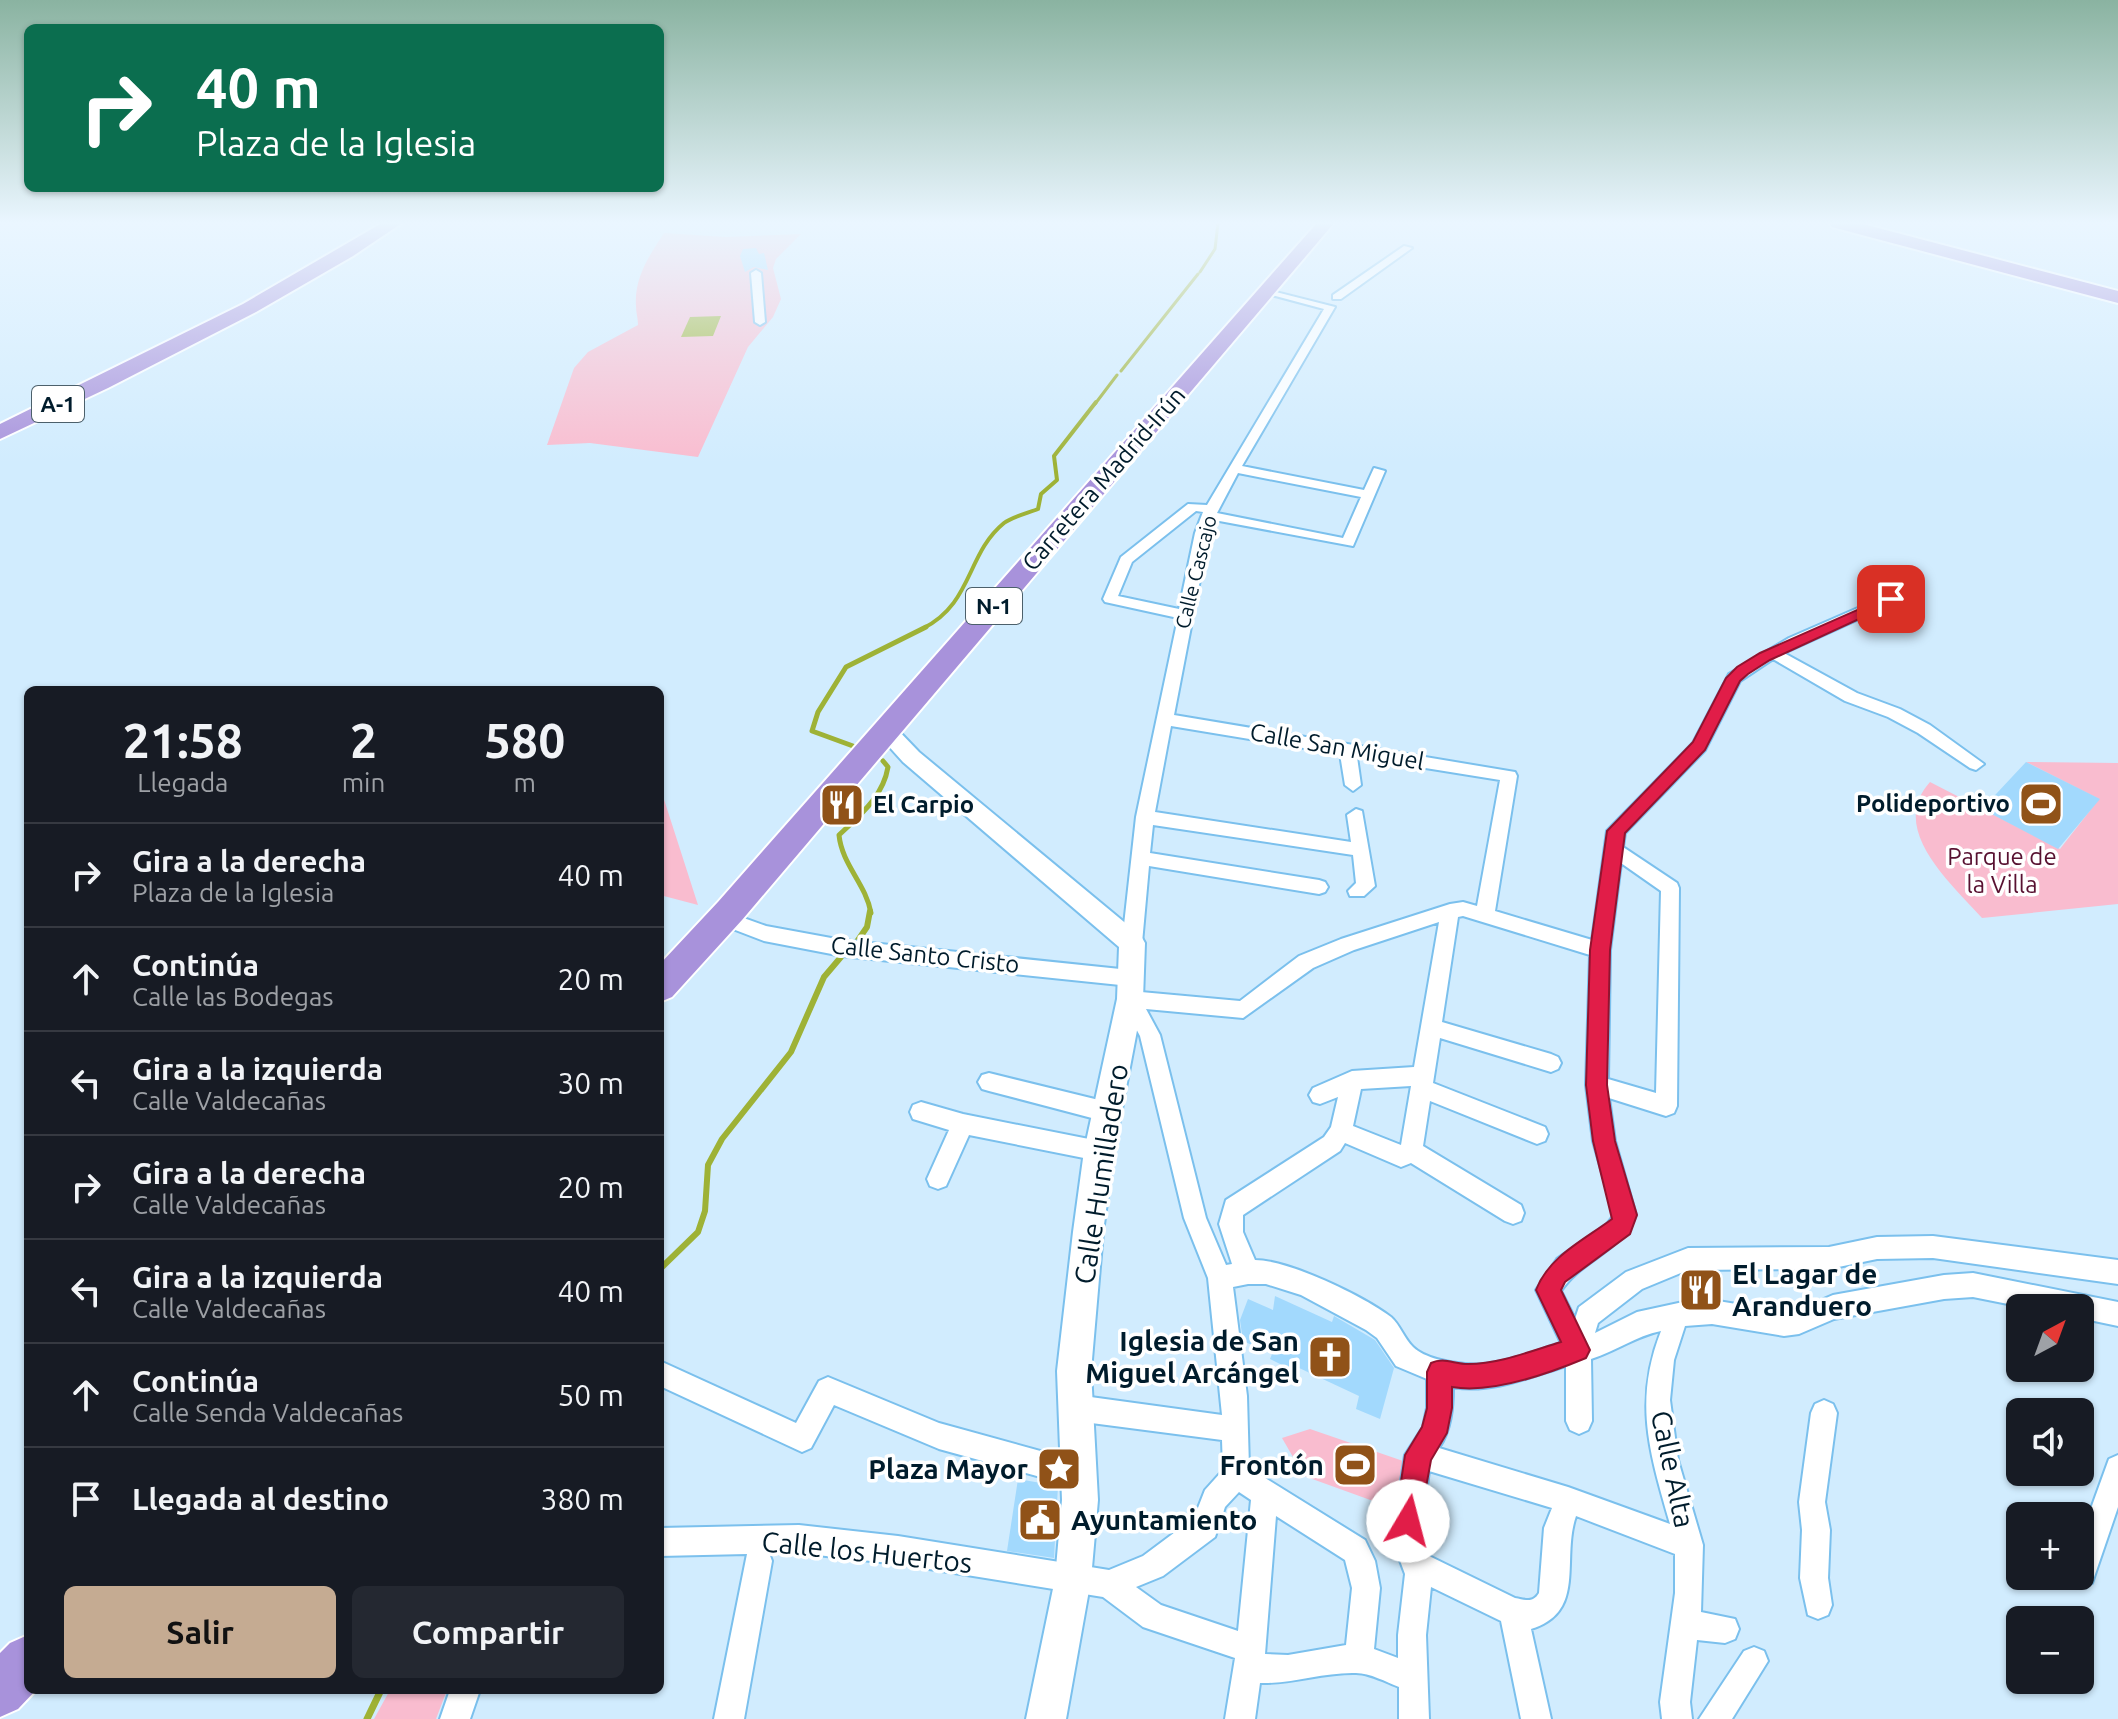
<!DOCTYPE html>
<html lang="es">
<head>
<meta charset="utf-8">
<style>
  :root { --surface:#171b24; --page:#242831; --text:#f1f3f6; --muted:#9ea1a6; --line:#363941; --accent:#c5ab92 }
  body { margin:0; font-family:Ubuntu,sans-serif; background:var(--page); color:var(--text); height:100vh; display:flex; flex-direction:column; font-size:30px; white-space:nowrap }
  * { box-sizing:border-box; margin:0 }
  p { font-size:26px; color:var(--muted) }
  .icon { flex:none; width:44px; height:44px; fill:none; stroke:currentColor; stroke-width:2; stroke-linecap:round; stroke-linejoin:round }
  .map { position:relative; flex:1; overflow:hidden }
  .side { position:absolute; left:24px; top:686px; width:640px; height:1008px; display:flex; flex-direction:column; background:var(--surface); border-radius:12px; box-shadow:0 2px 6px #0004 }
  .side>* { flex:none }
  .top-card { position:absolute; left:24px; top:24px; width:640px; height:168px; border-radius:12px; box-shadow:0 2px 6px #0004; background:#0b6e4f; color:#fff; overflow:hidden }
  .needle { width:52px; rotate:41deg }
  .controls { position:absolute; left:2006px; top:1294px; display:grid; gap:16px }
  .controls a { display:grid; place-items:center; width:88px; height:88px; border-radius:12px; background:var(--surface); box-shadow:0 2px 6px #0004; font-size:40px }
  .pin { position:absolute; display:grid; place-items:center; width:68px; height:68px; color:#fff; margin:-34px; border-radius:16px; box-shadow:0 4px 12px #0006 }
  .me { position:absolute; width:88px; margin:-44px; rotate:8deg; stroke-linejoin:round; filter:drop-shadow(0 0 6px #0008) }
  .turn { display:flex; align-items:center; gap:28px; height:168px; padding:0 40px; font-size:36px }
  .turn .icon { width:104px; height:104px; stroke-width:2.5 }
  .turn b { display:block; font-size:56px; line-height:68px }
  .eta { display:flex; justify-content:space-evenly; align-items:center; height:136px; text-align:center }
  .eta b { font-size:48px; font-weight:700; line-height:56px }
  .cta { display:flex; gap:16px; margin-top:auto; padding:16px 40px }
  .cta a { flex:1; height:92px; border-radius:12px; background:var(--accent); color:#111; font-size:32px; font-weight:700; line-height:92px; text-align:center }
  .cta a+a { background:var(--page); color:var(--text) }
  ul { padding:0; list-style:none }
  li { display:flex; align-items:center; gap:24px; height:104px; padding:0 40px; border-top:2px solid var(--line) }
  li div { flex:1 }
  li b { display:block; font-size:30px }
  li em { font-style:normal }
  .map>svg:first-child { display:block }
</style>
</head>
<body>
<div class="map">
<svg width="2118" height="1719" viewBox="0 0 2118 1719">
  <rect width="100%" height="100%" fill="#d1ecfe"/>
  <!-- green -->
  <path fill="#f9bccf" d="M664,233L726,237L801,234L776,259L773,268L781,299L773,317L748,347L698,457L590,443L547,445L574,368L588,352L638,325C638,318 636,313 636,306C634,278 649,256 664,233Z
    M2026,762L2118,763V904L1982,918C1952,884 1887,829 1930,782L2060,849L2099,799Z
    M660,787L698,905L660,895Z
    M1310,1429L1406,1462L1398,1510L1304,1476L1282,1438Z
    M390,1690H447L436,1719H374Z"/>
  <!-- water -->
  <path fill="#9eb236" d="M721,316L713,336L681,337L690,317Z"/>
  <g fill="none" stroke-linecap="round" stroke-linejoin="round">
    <!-- stream-far4 -->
    <path stroke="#9eb236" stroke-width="3" d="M1200,272L1215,249L1218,223
      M1121,371L1198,274
      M1095,404L1117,375"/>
    <!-- stream-far3 -->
    <path stroke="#9eb236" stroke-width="4" d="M922,629C973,604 966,554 1004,523C1012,517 1028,513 1038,509L1041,494L1057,480L1054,456L1096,402"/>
    <!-- stream-far2 -->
    <path stroke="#9eb236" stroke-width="5" d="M853,746L812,731L818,712L846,667L926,627
      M871,913C866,884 842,865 839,835C860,815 883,797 888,767L883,761"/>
    <!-- stream-far1 -->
    <path stroke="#9eb236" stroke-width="6" d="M856,943L867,927L870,911
      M660,1269L698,1232L705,1211L708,1165L722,1139L791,1052L824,977L841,957"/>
    <!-- stream -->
    <path stroke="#9eb236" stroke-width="7" d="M367,1719L381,1690"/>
  </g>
  <!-- building -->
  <path fill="#a2d9fd" d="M756,248L759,254L764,253L768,270L754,267L745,272L740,256L743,249Z
    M2026,762L2100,799L2058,849L1982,809Z
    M1275,1296L1332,1322L1334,1316L1375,1340L1394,1368L1380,1419L1356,1409L1359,1396L1297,1367L1296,1372L1270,1359L1272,1354L1243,1341L1240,1320L1248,1299L1273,1310Z
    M1018,1479L1058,1486L1054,1558L1007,1551Z"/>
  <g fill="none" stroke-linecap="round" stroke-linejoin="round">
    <!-- street casing -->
    <g stroke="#7bc0ed" stroke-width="4">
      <path id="street" d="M1404,246L1412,248L1341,299H1333V295Z
        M756,270L761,273L765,322L760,325L755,322L751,273Z
        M1264,289L1335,307L1242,466L1364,490L1374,468L1385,471L1353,546L1214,520L1209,533L1174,715L1515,772L1517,776L1495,911L1592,940L1607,831L1693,743L1729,674L1789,638L1906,587H1916V593L1784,653L1857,693L1900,709L1930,725L1984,764L1976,770L1970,768L1918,733L1888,717L1845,701L1773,659L1740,681L1705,750L1625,833L1623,847L1677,883L1679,888L1677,1106L1674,1113L1666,1116L1609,1098L1615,1141L1636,1215C1623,1251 1582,1259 1561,1291L1575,1319L1579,1307L1626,1272L1688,1248L1829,1247L1877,1237L1933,1236L2118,1260V1284L1933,1258L1877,1259L1829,1269L1688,1270L1642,1289L1598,1323L1595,1333L1637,1312L1683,1302L1712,1300L1784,1312L1798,1310L1833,1295L1944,1275L1973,1273L2118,1302V1326L2080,1318V1308H2028L1973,1297L1944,1299L1834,1319L1799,1334L1784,1336L1712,1324L1685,1326L1674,1360L1670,1400L1678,1460L1703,1545L1701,1612L1735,1619L1739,1629L1735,1639L1725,1643L1697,1640L1690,1702L1692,1719H1662L1660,1702L1675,1593V1554L1576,1516C1561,1559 1587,1612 1531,1629L1551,1719H1521L1501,1621L1431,1587L1426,1635L1429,1719H1399V1687C1386,1682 1370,1673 1356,1673C1323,1672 1293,1684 1260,1683L1255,1719H1225L1235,1658L1143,1627L1103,1597L898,1564L799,1553H769L772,1561L744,1719H714L747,1554L660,1556V1528L799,1525L898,1536L1109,1570L1143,1556L1194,1518L1205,1490L1223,1470L1222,1440L1076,1421L1067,1417L1063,1408L1067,1399L1076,1395L1222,1415L1208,1278L1184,1218L1140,1036L1120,999L1123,993L1130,991L1240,1001L1299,956L1341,939L1450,904L1463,902L1477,906L1500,780L1357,757L1361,785L1353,791L1345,785L1340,754L1171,726L1155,812L1351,842L1347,815L1356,809L1362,811L1375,886L1364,896H1350L1348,891L1356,883L1353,855L1153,825L1150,853L1319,880L1325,882L1328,887L1325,892L1319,894L1149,866L1142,943L1139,948H1125L1122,943L1136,817L1178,618L1105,602L1103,599L1121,557L1188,504L1207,505L1324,309L1264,293ZM1238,473L1361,497L1343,538L1217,513ZM1196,511L1203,512L1195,533L1179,609L1118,596L1132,562ZM1621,863L1661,891L1656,1093L1608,1079L1610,950ZM1463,916L1590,955L1586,1085L1593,1141L1614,1215L1607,1224L1557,1259L1536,1290L1561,1343C1531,1352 1497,1367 1465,1364C1450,1363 1424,1358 1413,1347C1404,1338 1400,1325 1391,1317C1363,1296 1289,1260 1255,1260L1243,1232V1215L1340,1151L1345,1143L1401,1167L1411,1163L1505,1221L1513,1224L1521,1221L1524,1213L1521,1205L1423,1146L1430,1101L1537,1144L1545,1141L1548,1134L1545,1127L1433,1083L1440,1038L1551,1072L1558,1069L1561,1063L1558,1057L1551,1054L1442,1022L1458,917ZM1439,922L1414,1067L1352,1071L1313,1088L1309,1095L1313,1102L1320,1104L1338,1097L1331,1127L1324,1137L1226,1200L1219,1224L1232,1264L1226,1265L1206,1218L1160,1035L1146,1009L1243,1018L1313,968L1354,950ZM1411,1086L1401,1145L1353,1126L1361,1089ZM1248,1284H1266L1301,1295L1366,1330L1377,1338L1396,1366L1427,1379V1408L1423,1427L1405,1455L1392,1539L1405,1574L1398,1635V1658L1374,1649L1380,1588L1375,1561L1365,1540L1249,1468L1247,1396L1233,1287ZM1661,1331C1633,1402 1650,1454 1670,1524L1568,1487L1439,1448C1451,1430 1453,1408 1453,1387C1491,1394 1530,1377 1566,1366V1421L1570,1430L1579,1434L1588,1430L1592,1421L1591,1359C1616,1351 1636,1336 1661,1331ZM1429,1471L1552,1508L1544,1528L1539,1593C1533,1603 1526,1600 1515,1598L1425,1554L1420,1539ZM1239,1492L1251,1500L1238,1631L1161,1605L1136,1587L1163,1576L1215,1537L1225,1507ZM1276,1516L1345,1560L1352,1588L1346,1645L1288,1655L1265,1654Z
        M724,911L766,926L842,940L1130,970L1137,972L1140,978L1137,984L1130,986L842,956L764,941L717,923L715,918L717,913Z
        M989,1073L1107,1102L1115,1105L1118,1112L1115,1119L1107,1122L989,1091L982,1089L978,1082L982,1075Z
        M921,1102L963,1114L1099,1141L1107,1144L1110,1151L1107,1158L1099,1161L969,1135L946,1186L938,1189L930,1186L927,1179L949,1130L913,1119L910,1112L913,1105Z
        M660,1361L796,1423L819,1381L828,1377L939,1423L1080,1462L1089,1466L1093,1475L1089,1484L1080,1488L939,1449L834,1405L811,1448L802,1452L660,1386Z
        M1824,1400L1833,1404L1837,1413L1825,1502L1830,1530L1828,1578L1832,1605L1828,1615L1818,1619L1808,1615L1800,1578L1802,1530L1799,1502L1811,1413L1815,1404Z
        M2118,1455V1507L2092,1583L2082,1587L2072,1583L2069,1576H2080V1539L2109,1459Z
        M1754,1647L1764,1651L1768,1661L1732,1719H1699L1744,1651Z
        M450,1690H480L470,1719H440Z"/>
    </g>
    <!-- secondary casing -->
    <g stroke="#7bc0ed" stroke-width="4">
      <path id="secondary" d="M886,724L894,726L919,752L1141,936L1145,943L1143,999L1114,1151L1103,1232L1091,1371L1098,1500L1091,1579L1066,1719H1026L1055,1579L1062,1500L1057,1371L1073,1232L1084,1151L1117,999L1119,947L903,762L875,731L878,726Z"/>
    </g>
    <!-- highway casing -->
    <g stroke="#fff" stroke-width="4">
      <path id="highway" d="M382,223H402L353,256L256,312L108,388L0,439V424L243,304Z
        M1317,223H1334L742,920L672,997L660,1002V964L718,902Z
        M1830,223H1859L2118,291V303L1832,227Z
        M28,1635V1690H36L18,1709L0,1717V1653L10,1643Z"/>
    </g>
    <!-- street -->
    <use href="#street" fill="#fff" fill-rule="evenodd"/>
    <!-- secondary -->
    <use href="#secondary" fill="#fff" fill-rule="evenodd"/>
    <!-- highway -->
    <use href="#highway" fill="#a892db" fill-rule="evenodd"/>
  </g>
  <!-- sky -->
  <linearGradient id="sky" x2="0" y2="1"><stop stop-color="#8ab3a1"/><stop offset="0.48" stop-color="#eaf6ff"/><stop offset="1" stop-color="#eaf6ff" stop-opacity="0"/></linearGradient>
  <rect width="2118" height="464" fill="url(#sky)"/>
  <!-- route -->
  <path fill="#e11d48" stroke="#92132f" stroke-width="2" d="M1891,595L1898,599L1896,602L1770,660L1748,674L1740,681L1705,750L1625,833L1610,950L1607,1085L1615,1141L1637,1215L1630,1234L1565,1282L1561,1290L1590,1350L1586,1358C1550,1373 1491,1394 1452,1387V1408L1447,1433L1431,1460L1418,1531L1408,1535L1399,1531L1395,1521L1405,1455L1422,1427L1427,1408V1372L1431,1363C1444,1357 1454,1364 1468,1364C1499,1364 1531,1351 1561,1342L1536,1290C1549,1256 1584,1240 1612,1219L1593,1141L1586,1085L1590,950L1607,831L1693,742L1726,678L1737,667L1760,653Z"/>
  <!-- icons -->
  <defs>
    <g id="stadium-square" transform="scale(2.3)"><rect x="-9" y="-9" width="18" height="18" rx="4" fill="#905218" stroke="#fff"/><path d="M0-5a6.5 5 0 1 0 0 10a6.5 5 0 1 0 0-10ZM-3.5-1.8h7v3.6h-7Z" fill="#fff"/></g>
    <g id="restaurant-square" transform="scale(2.3)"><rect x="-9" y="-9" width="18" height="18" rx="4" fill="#905218" stroke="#fff"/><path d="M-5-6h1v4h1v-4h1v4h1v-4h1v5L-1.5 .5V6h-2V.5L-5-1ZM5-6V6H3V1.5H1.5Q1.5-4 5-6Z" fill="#fff"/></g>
    <g id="church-square" transform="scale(2.3)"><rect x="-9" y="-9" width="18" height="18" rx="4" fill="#905218" stroke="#fff"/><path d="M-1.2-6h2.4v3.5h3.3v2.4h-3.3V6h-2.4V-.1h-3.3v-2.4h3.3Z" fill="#fff"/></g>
    <g id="sight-square" transform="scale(2.3)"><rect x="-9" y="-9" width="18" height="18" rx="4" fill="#905218" stroke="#fff"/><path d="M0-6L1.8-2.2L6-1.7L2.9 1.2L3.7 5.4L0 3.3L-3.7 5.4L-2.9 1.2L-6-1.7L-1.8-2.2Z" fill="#fff"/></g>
    <g id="civic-square" transform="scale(2.3)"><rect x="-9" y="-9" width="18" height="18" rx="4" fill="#905218" stroke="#fff"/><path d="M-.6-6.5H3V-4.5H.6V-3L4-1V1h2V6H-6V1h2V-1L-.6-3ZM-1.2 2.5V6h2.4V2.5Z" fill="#fff"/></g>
  </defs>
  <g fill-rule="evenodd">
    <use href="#stadium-square" x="2041" y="804"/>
    <use href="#restaurant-square" x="842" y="805"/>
    <use href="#restaurant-square" x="1701" y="1290"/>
    <use href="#church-square" x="1330" y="1357"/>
    <use href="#stadium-square" x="1355" y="1465"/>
    <use href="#sight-square" x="1059" y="1469"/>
    <use href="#civic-square" x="1040" y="1520"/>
  </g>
  <g text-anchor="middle" stroke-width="7" stroke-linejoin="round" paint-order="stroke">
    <!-- far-street labels -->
    <g font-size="20" fill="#001c2c" stroke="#fff">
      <text transform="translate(1196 572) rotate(-76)" y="7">Calle Cascajo</text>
    </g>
    <!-- shield labels -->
    <g fill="#fff" stroke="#4c606b" stroke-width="2">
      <rect x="32" y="386" width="52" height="36" rx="6"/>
      <rect x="966" y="588" width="56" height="36" rx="6"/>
    </g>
    <g font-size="22" font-weight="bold" fill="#001c2c">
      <text x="58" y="412">A-1</text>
      <text x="994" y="614">N-1</text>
    </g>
    <!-- street labels -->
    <g font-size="24" fill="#001c2c" stroke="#fff">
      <text transform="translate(1104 479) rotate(-49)" y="8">Carretera Madrid-Irún</text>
      <text transform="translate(1337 747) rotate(10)" y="8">Calle San Miguel</text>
      <text transform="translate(925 955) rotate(6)" y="8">Calle Santo Cristo</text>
    </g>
    <!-- poi labels -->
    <g font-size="24" font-weight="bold" fill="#001c2c" stroke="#fff" text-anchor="end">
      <text x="2010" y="812">Polideportivo</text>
      <text x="873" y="813" text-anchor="start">El Carpio</text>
    </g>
    <!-- park labels -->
    <g font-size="24" fill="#581131" stroke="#fff">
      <text x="2002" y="865">Parque de<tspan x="2002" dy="28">la Villa</tspan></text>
    </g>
    <!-- near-street labels -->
    <g font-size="28" fill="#001c2c" stroke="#fff">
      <text transform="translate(1101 1174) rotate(-81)" y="10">Calle Humilladero</text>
      <text transform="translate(1673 1469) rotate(78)" y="10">Calle Alta</text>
      <text transform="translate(867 1552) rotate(6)" y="10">Calle los Huertos</text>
    </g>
    <!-- near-poi labels -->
    <g font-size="28" font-weight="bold" fill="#001c2c" stroke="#fff" text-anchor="end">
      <text x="1732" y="1284" text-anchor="start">El Lagar de<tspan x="1732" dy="32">Aranduero</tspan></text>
      <text x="1299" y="1351">Iglesia de San<tspan x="1299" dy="32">Miguel Arcángel</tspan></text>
      <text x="1324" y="1475">Frontón</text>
      <text x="1028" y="1479">Plaza Mayor</text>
      <text x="1071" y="1530" text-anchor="start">Ayuntamiento</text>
    </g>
  </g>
</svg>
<div class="controls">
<a><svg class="needle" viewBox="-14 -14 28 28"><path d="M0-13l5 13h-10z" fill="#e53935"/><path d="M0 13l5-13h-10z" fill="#9ea1a6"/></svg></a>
<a><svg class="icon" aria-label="sound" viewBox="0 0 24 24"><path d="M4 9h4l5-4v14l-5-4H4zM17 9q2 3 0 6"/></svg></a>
<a>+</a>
<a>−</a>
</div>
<div class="pin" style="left:1891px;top:599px;background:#d93025"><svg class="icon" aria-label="arrive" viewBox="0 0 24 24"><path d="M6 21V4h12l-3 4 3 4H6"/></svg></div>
<svg class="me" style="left:1408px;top:1521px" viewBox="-20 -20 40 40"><circle r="19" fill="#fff"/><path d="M0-13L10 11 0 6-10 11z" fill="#e11d48"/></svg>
<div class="top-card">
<div class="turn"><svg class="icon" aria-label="right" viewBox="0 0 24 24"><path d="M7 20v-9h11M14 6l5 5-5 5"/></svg><div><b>40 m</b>Plaza de la Iglesia</div></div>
</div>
<section class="side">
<div class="eta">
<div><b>21:58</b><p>Llegada</p></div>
<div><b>2</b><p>min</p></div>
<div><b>580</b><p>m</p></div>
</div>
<ul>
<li><svg class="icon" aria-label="right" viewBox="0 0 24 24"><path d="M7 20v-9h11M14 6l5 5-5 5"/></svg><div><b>Gira a la derecha</b><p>Plaza de la Iglesia</p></div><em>40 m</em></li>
<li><svg class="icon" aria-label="ahead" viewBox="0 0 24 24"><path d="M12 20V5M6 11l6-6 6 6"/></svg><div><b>Continúa</b><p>Calle las Bodegas</p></div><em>20 m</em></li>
<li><svg class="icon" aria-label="left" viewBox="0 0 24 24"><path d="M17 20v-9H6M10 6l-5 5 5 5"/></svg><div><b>Gira a la izquierda</b><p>Calle Valdecañas</p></div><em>30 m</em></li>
<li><svg class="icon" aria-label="right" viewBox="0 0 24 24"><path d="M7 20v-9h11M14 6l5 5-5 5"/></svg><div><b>Gira a la derecha</b><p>Calle Valdecañas</p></div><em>20 m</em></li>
<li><svg class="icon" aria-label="left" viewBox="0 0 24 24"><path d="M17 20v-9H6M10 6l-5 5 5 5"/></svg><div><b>Gira a la izquierda</b><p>Calle Valdecañas</p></div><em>40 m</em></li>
<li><svg class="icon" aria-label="ahead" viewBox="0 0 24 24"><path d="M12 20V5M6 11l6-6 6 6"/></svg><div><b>Continúa</b><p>Calle Senda Valdecañas</p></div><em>50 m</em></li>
<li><svg class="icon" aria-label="arrive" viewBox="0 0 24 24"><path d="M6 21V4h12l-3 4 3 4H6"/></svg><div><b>Llegada al destino</b></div><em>380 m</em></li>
</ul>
<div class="cta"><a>Salir</a><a>Compartir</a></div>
</section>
</div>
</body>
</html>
